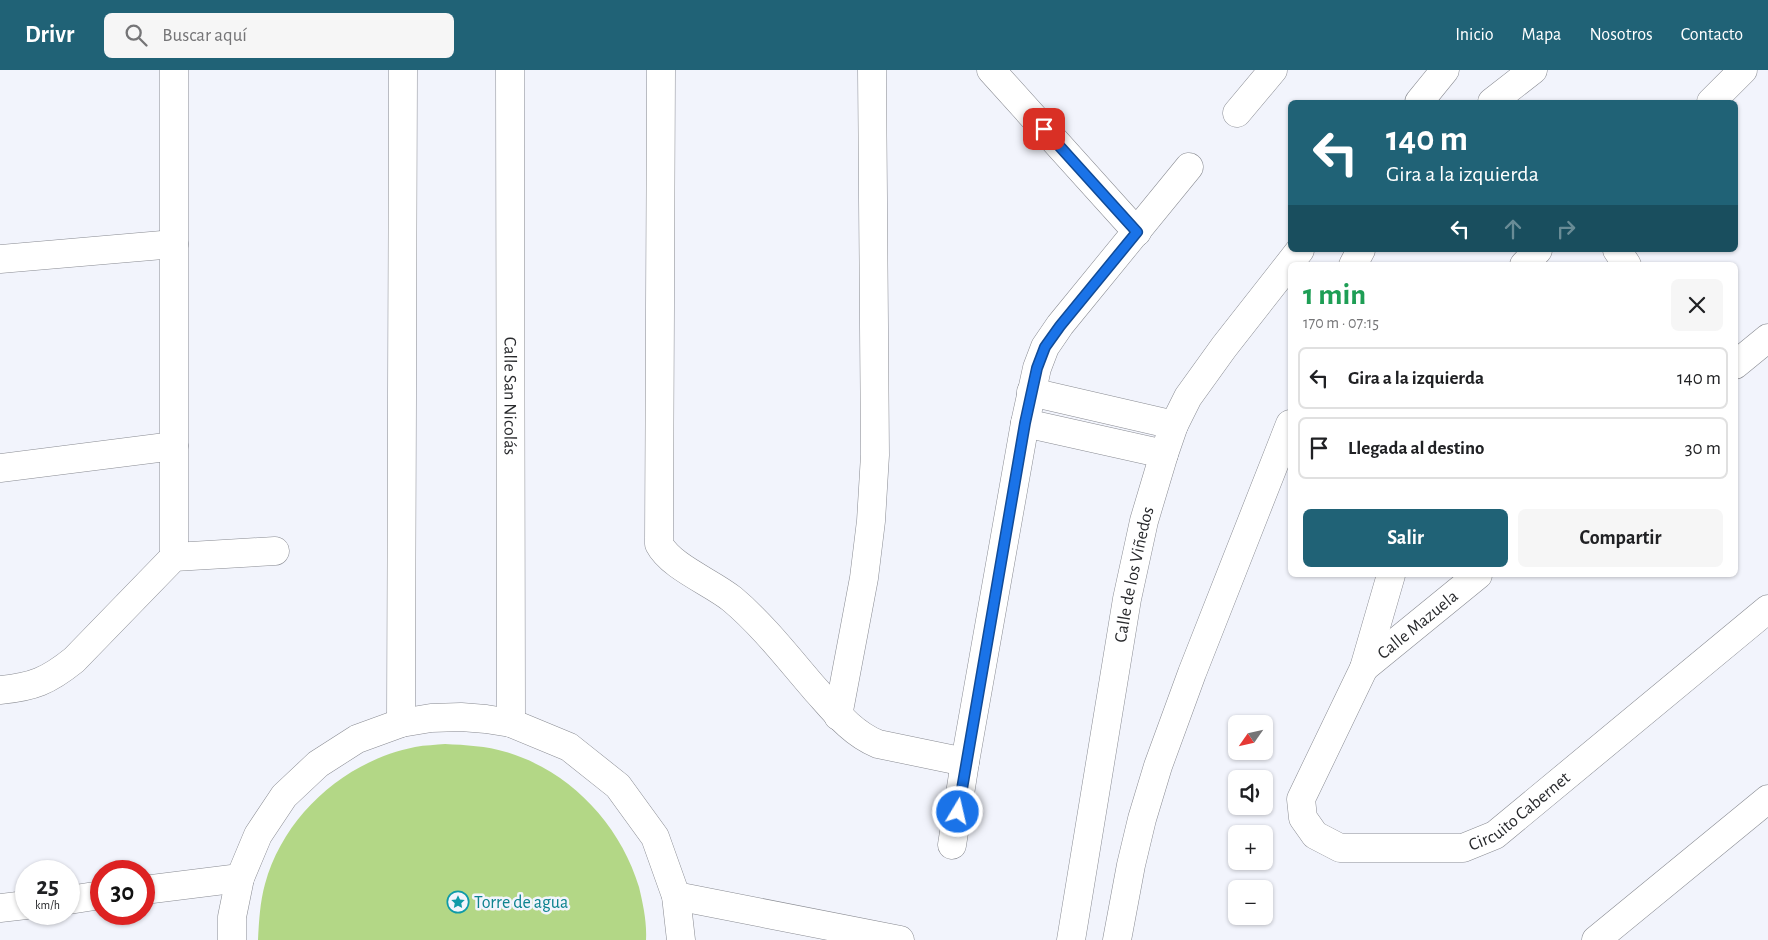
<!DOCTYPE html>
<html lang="es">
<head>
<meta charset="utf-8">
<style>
  :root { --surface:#fff; --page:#f6f6f6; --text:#202124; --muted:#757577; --line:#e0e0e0; --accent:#206276 }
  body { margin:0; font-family:"Alegreya Sans",sans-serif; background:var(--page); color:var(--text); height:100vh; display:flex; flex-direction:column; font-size:19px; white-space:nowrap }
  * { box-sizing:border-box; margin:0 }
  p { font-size:16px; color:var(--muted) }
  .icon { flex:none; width:28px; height:28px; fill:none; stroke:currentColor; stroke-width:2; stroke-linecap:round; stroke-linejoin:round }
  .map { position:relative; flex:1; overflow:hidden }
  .side { position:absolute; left:1288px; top:192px; width:450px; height:315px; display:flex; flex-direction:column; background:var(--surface); border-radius:8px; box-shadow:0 1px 4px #0004 }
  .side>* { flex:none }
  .banner { position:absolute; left:1288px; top:30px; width:450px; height:152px; border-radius:8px; box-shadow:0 1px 4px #0004; background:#206276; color:#fff; overflow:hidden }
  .needle { width:32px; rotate:236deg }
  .tools { position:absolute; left:1228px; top:645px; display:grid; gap:10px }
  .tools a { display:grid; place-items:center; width:45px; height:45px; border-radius:8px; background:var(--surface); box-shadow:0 1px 4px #0004; font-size:25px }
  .speed { position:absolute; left:15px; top:790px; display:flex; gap:10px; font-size:25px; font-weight:700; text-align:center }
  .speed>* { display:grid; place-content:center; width:65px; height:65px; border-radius:50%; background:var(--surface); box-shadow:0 1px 4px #0004; line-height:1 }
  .speed small { font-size:12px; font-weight:400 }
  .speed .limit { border:8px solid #d22; background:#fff; color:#111 }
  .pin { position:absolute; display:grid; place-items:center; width:42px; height:42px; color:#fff; margin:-21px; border-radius:10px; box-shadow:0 2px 8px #0006 }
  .me { position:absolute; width:55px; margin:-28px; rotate:9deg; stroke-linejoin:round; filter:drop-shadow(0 0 4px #0008) }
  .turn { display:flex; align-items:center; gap:18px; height:105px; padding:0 15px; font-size:22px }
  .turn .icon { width:65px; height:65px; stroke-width:2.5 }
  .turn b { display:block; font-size:35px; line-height:42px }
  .lanes { display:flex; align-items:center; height:48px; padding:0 15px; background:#0003; justify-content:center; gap:25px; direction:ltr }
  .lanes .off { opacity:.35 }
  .round { display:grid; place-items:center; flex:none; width:52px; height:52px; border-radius:8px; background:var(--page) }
  .headline { display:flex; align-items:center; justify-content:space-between; height:85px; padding:0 15px }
  h1 { font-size:30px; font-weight:600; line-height:38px; color:#1e9e55 }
  .cta { display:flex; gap:10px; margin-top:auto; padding:10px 15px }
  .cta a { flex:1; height:58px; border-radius:8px; background:var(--accent); color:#fff; font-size:20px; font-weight:600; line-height:58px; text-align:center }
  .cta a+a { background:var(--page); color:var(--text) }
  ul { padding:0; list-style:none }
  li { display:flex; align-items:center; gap:15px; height:62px; margin:0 10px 8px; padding:0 5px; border:2px solid var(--line); border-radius:8px }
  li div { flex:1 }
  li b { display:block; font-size:19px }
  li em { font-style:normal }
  header { display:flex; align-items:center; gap:30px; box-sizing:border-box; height:70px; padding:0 25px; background:var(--accent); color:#fff }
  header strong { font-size:24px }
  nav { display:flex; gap:28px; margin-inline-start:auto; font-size:18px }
  .search { width:350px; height:45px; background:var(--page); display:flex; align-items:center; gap:12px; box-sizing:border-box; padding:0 18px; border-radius:8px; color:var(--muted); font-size:19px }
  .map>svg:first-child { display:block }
</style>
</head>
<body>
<header>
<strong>Drivr</strong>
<div class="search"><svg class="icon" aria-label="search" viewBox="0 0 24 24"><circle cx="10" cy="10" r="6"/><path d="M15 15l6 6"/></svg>Buscar aquí</div>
<nav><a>Inicio</a><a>Mapa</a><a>Nosotros</a><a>Contacto</a></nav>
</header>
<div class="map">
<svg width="1768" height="870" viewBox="0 0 1768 870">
  <rect width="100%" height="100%" fill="#f2f4fc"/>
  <!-- green -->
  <path fill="#b3d786" d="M445,674C466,675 486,676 506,682C570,701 620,754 639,817C643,834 647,852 646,870H258C259,851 260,832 265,814C284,745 345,691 415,677C425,675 436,675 445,674Z"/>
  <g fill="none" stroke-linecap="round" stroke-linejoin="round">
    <!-- minor casing -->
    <g stroke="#898b92" stroke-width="29">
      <g id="minor">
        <path d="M174,0V487"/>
        <path id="s1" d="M510,0L511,653"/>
        <path d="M661,0L659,474C671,497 711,512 732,529C763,555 789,589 815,619C834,640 851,663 878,674L965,692"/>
        <path d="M991,0L1137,162"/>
        <path d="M1419,32L1445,0"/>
        <path d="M1492,32L1533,0"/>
        <path d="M1711,32L1743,0"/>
        <path d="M1237,43L1273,0"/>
        <path d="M1617,180L1627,195"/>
        <path d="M0,189L174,174"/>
        <path d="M1353,195L1361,180"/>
        <path d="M1524,195L1538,180"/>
        <path d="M1735,295L1768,268"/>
        <path d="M1031,322L1174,355"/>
        <path d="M1025,353L1164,384"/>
        <path d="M0,398L174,376"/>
        <path id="s2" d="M1391,505L1364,598L1301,729L1303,748L1315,765L1340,778H1463L1495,765L1768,539"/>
        <path id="s3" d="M1364,598L1478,505"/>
        <path d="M0,620C33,617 48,611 74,590L174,487L275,481"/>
        <path d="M838,646L864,508L871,451L875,385L872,0"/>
        <path d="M401,653L403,0"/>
        <path d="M952,775L965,692L1025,353L1037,298L1045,277L1060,255L1189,97"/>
        <path d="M144,820L240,808"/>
        <path d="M676,826L900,870"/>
        <path d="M69,830L101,825"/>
        <path d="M0,838L26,835"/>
        <path d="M232,870V847L240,808L258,765L284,726L318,694L357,669L401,653L431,648L461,647L486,649L511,653L569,677L618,716L655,767L676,826L681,870"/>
        <path id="s4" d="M1071,870L1127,529L1144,451L1164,384L1174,355L1188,327L1224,277L1300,180"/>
        <path d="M1117,870L1131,795L1142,749L1158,696L1192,603L1290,354"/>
        <path d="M1596,870L1768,729"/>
      </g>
    </g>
    <!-- minor -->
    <use href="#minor" stroke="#fff" stroke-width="28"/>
  </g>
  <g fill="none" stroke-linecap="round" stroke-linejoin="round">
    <!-- route casing -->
    <g stroke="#114b97" stroke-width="12">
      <path id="route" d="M958,742L1025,353L1037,298L1045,277L1060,256L1137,162L1044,59"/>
    </g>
    <!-- route -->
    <use href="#route" stroke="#1a73e8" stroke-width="9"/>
  </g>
  <!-- icons -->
  <defs>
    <g id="sight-ring" transform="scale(1.125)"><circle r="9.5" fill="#f2f4fc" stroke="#0f9aa8" stroke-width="1.5"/><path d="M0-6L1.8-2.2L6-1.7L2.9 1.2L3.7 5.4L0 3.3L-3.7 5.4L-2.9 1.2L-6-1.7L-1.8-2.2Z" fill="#0f9aa8"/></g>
  </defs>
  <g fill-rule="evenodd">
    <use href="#sight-ring" x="458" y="832"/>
  </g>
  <g text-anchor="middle" stroke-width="5" stroke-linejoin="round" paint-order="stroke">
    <!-- street labels -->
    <g font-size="18" fill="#292a2d" stroke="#f2f4fc">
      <text dy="6" stroke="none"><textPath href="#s1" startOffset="326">Calle San Nicolás</textPath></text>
      <text dy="6" stroke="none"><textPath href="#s4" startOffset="371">Calle de los Viñedos</textPath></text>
      <text dy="6" stroke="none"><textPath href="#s3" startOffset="69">Calle Mazuela</textPath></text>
      <text dy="6" stroke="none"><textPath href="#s2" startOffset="501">Circuito Cabernet</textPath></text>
    </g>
    <!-- culture labels -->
    <g font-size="18" fill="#0d838f" stroke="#f2f4fc" text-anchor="start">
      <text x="474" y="838">Torre de agua</text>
    </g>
  </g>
</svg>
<div class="tools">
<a><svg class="needle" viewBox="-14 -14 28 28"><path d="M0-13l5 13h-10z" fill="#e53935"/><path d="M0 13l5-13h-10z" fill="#757577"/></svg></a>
<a><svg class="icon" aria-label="sound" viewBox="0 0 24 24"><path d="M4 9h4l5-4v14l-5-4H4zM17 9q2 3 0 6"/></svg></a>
<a>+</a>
<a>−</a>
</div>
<div class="speed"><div>25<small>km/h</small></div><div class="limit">30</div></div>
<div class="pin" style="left:1044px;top:59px;background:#d93025"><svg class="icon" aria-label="arrive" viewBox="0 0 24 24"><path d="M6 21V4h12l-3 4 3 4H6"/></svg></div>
<svg class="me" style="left:958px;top:742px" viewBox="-20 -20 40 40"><circle r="17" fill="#1a73e8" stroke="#fff" stroke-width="3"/><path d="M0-11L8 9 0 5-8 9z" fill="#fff"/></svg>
<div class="banner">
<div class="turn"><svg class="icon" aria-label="left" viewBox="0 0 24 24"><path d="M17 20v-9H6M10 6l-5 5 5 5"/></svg><div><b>140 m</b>Gira a la izquierda</div></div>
<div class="lanes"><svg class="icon" aria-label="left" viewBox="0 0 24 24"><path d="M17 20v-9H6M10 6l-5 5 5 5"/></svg><svg class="icon off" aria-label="ahead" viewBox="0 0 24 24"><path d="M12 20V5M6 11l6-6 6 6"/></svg><svg class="icon off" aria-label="right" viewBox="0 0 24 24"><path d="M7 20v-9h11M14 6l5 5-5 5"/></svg></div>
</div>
<section class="side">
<div class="headline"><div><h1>1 min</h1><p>170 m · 07:15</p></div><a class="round"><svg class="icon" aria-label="close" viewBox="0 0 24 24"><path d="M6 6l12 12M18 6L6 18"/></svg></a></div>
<ul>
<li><svg class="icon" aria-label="left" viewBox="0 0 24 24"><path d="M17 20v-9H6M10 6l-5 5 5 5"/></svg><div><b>Gira a la izquierda</b></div><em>140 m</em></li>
<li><svg class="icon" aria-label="arrive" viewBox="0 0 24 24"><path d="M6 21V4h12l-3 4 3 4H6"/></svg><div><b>Llegada al destino</b></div><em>30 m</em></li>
</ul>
<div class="cta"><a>Salir</a><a>Compartir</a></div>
</section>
</div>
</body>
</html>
